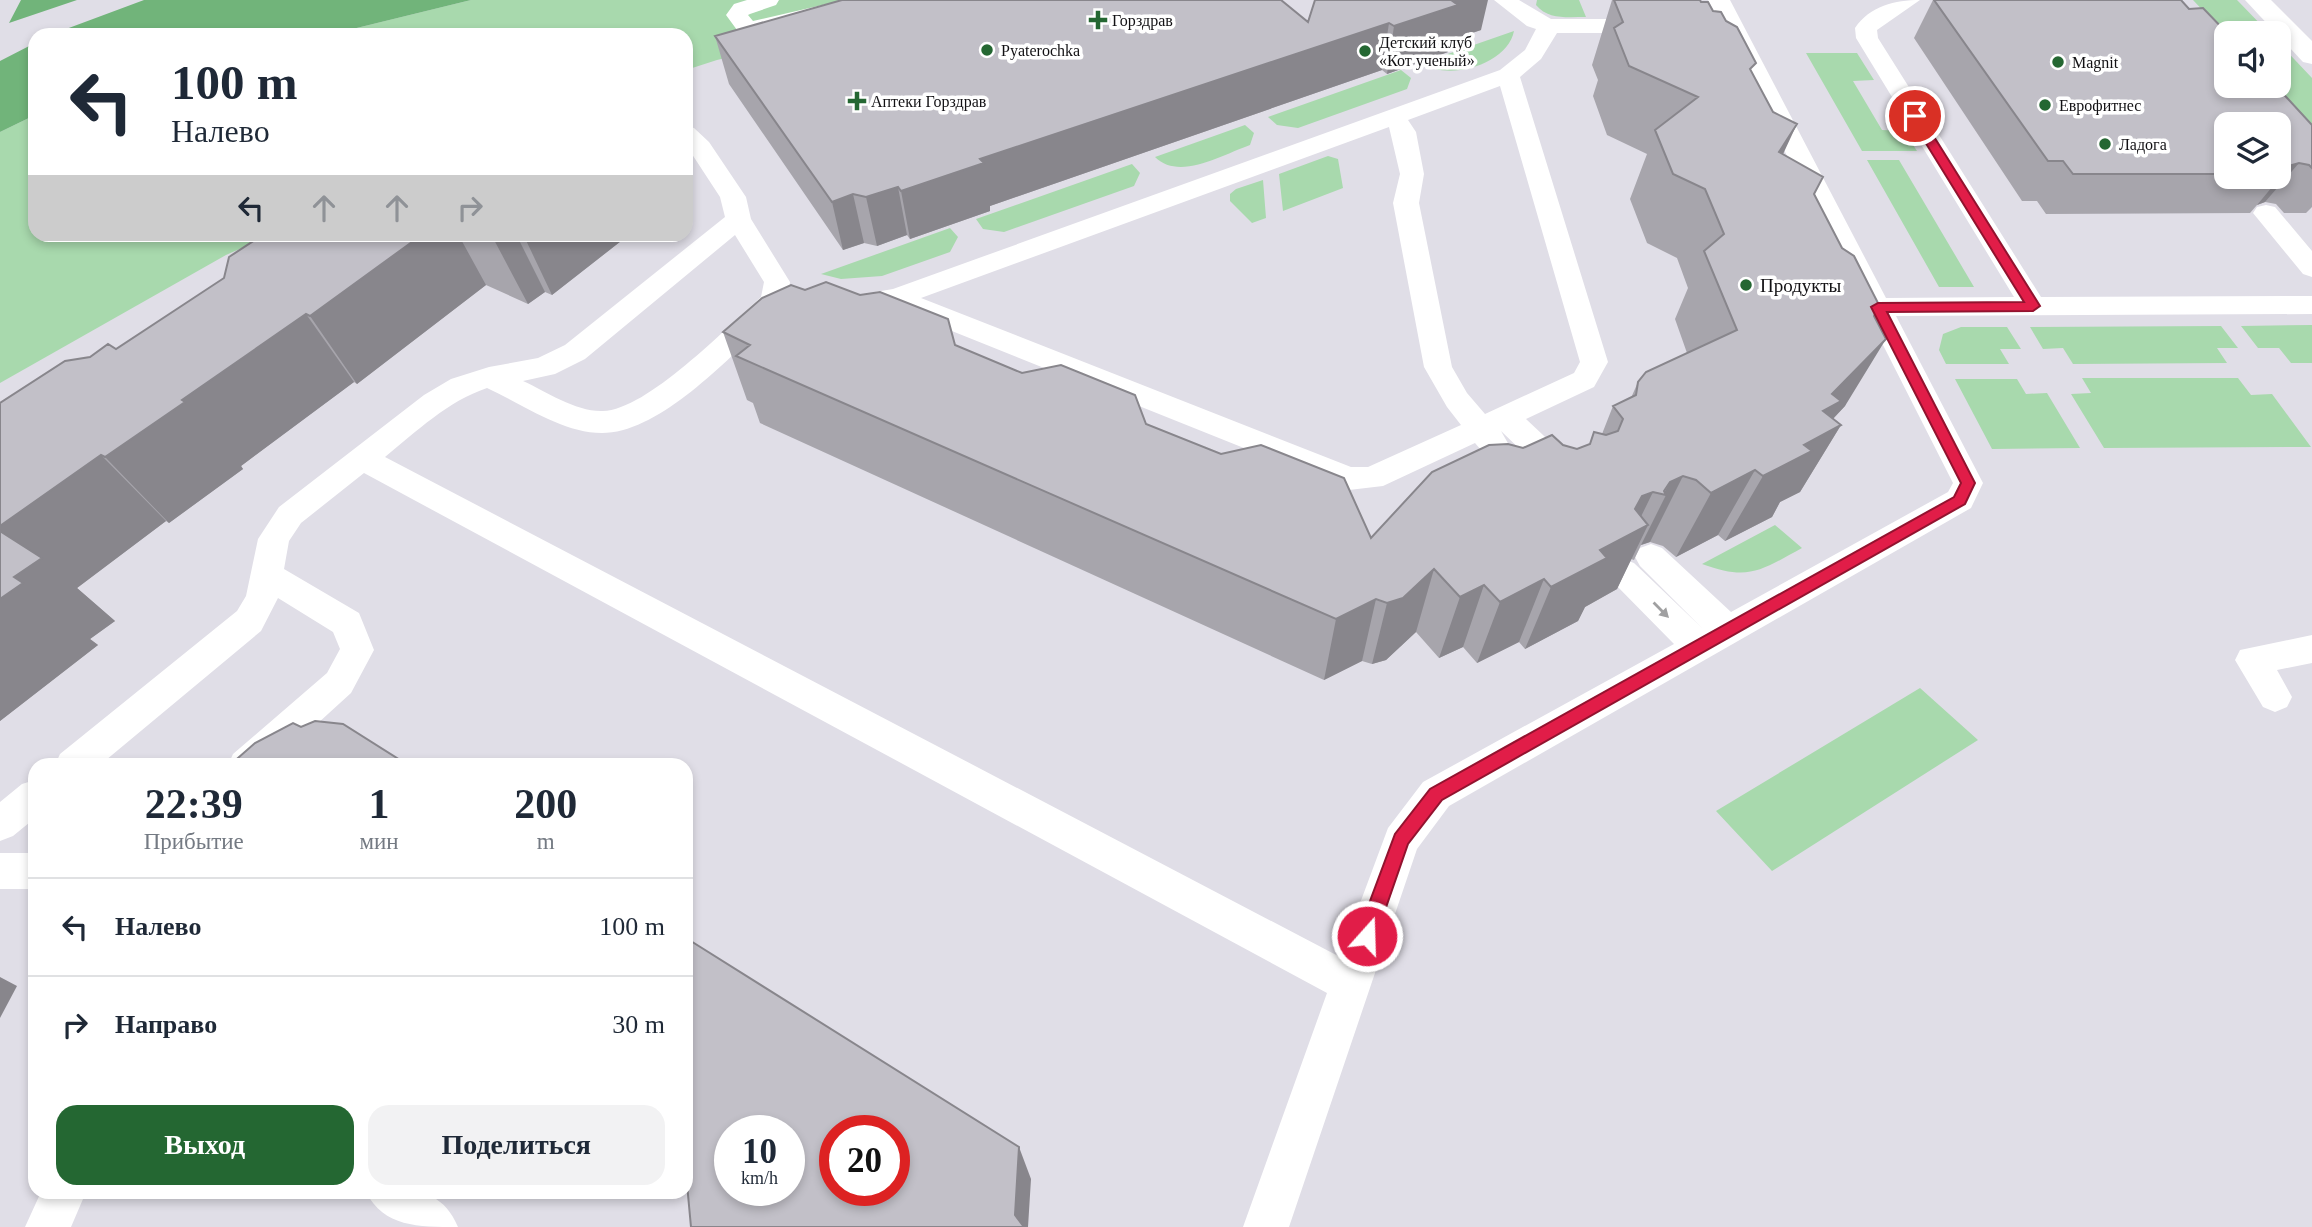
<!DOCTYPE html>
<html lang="ru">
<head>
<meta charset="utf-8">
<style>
  :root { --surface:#fff; --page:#f2f2f3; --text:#1f2937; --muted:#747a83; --line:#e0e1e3; --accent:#246732 }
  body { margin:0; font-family:"Times New Roman",serif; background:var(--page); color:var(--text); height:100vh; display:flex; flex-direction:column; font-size:26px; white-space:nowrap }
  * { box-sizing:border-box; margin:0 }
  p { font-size:23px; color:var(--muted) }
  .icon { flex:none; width:38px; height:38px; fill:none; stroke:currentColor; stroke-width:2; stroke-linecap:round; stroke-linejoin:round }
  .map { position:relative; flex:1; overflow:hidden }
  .drawer { position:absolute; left:28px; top:758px; width:665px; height:441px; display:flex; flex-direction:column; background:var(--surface); border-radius:21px; box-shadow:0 4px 10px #0003 }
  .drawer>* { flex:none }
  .banner { position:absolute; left:28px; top:28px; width:665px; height:214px; border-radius:21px; box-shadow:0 4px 10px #0003; background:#fff; color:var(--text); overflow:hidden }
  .buttons { position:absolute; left:2214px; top:21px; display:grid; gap:14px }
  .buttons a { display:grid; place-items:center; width:77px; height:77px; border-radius:14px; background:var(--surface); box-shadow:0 4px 10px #0003; font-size:35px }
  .speed { position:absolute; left:714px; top:1115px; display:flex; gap:14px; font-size:35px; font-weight:700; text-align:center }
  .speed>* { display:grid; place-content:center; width:91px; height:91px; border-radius:50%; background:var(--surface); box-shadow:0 4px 10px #0003; line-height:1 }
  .speed small { font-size:18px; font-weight:400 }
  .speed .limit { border:10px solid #d22; background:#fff; color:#111 }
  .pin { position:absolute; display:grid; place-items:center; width:60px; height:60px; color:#fff; margin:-30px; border:4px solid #fff; border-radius:50%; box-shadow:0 2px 7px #0007 }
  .me { position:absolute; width:77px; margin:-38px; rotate:20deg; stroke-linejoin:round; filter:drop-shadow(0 0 5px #0008) }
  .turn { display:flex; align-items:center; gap:24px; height:147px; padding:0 28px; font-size:32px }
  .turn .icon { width:91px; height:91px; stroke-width:2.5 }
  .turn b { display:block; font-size:49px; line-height:60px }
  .lanes { display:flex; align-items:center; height:66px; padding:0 28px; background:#0003; justify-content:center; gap:35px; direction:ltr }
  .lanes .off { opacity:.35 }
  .eta { display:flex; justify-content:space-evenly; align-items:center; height:119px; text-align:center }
  .eta b { font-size:42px; font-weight:700; line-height:49px }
  .button { display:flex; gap:14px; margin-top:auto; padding:14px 28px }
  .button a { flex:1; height:80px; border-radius:21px; background:var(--accent); color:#fff; font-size:28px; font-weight:700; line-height:80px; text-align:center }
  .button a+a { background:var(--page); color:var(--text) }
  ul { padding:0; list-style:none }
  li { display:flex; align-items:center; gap:21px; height:98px; padding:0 28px; border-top:2px solid var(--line) }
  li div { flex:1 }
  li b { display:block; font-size:26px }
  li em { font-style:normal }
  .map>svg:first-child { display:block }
</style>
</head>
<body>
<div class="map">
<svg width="2312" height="1227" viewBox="0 0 2312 1227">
  <rect width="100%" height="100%" fill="#e0dee7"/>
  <!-- green -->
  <path fill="#a8d9ad" d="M471,0H965L717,60L686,70V35H328Z
    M1537,0H1579L1586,17C1568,17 1548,20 1536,5Z
    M2193,0H2237L2269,33L2226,35Z
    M1514,31C1508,64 1448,82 1422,63Z
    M2279,43L2312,78V127L2274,86H2278Z
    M1806,53H1857L1874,80L1853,81L1882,130L1904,131L1917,151H1862Z
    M1401,70L1411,78L1407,89L1298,128L1277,125L1268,117Z
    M35,115V234L271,235L226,255L0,383V132Z
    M1245,125L1254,133L1250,145C1222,155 1179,181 1155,157Z
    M1328,156L1338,159L1343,188L1283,211L1279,174Z
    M1867,160H1899L1974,287H1939Z
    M1132,164L1140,173L1134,186L1004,232L983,229L976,219Z
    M1263,180L1266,218L1252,223L1230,201V194L1236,189Z
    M950,228L958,237L950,252L882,276L841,279L821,274Z
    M2312,325V363H2291L2279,348H2258L2241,326Z
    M2221,326L2238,348H2217L2227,363L2073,364L2063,348L2043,349L2030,327Z
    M1961,327H2007L2021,349H2000L2009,364H1946L1939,350L1943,334Z
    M2082,378H2238L2251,395L2272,394L2311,447L2104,448L2071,394L2091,393Z
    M1955,379H2017L2026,394L2047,393L2080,448L1992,449Z
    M1775,525L1802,548C1760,571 1749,581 1702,564Z
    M1920,688L1978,740L1772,871L1716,811Z"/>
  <!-- forest -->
  <path fill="#71b47a" d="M21,0H77L9,23Z
    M144,0H471L328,35H50Z
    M35,43V115L0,132V61Z"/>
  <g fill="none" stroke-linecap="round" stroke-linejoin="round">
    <!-- service -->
    <path fill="#fff" fill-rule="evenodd" d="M747,0H779L776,5L750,14L748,15L753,21L844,0H883L880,5L753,34L737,30L726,15L734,4Z
      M1494,0H1519L1551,19H1649L1657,21L1660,26L1657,31L1649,33H1557L1541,59L1520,77L1608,362L1594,387L1526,419L1577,467L1581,475L1577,483L1566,486L1555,483L1501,431L1509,445L1505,453C1490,457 1484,454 1475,443L1383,486L1349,490L892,307L875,304L871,298L875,292L893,289L1500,70L1525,50L1536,29L1527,26ZM1500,86L1580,362L1574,373L1485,414L1467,393L1452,367L1419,203L1424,174L1416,132L1408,120ZM1389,127L1400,174L1393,203L1424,367L1447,407L1461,425L1368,467H1351L921,298Z
      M1708,0H1730L1886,298L2014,297L1856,38L1855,28C1870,6 1895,0 1920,0L1877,30L1878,38L2041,297L2312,296V314L1896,316L1983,483L1971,508L1449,806L1417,849L1289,1227H1243L1327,993L364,473L301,523L289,541L284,569L359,613L374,650L351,693L272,765H228L233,754L327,673L340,649L333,632L278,598L261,631L100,765H55L60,754L237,611L246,596L258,539L279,507L424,395L451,379L489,367L538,358L565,345L725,217L720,197L686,145V126L694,128L709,142L746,197L751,219L790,282L788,300L784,306C739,347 664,433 602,433C562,433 522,404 487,388C448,401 417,431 385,457L1340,957L1388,828L1423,782L1674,644L1612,581L1607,572L1612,563L1623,559L1634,563L1702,628L1640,566L1635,557L1640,548L1651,544L1662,548L1731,612L1948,492L1953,483ZM735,235L764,282L761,297C726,328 647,410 603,411C576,412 547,392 523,381L555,374L585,359Z
      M2266,205L2275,207L2312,251V277L2303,274L2253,213L2257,207Z
      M2312,635V663L2277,670L2292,697L2287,707L2275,712L2263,707L2235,660L2240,650Z
      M35,780V818L13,836L0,841V802L22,784Z
      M0,853H35V889H0Z
      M41,1192H86L71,1227H25Z
      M366,1192C405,1190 440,1184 458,1227C418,1227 384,1227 366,1192Z"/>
    <!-- tertiary -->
    <path fill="#fff" fill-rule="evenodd" d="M2245,0H2271L2312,41V64L2303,62Z"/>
  </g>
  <!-- wall -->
  <path fill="#a7a5ac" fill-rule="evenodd" d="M1315,0L1481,30L1451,40L1448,52L1387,74L1382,70L990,206V211L910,239L907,235L877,246L864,243L843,250L729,84L715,36L1308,22Z
    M1612,0H1700L1713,11L1752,72L1783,154L1814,195L1874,316L1845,406L1833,419L1841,425L1800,492L1780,502L1772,517L1725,541L1718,535L1676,557L1663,546L1650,542L1641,545L1634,560L1631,559L1617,589L1585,607L1578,621L1525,649L1519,642L1477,663L1463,647L1439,658L1416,632L1386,660L1372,664L1362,661L1324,680L760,423L753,403L747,400L723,332L955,345L1146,424L1371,538L1523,448L1563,445L1577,449L1590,444L1602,434L1613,406L1631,398L1638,382L1687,353L1675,319L1688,288L1677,258L1647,243L1630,199L1647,154L1607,135L1593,96L1598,80L1592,65Z
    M1933,0H2181L2312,125V207L2306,213H2284L2276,204L2265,202L2257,205L2250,213L2046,214L2037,201H2022L1914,38ZM2226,124H2278V177H2226Z
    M264,234H630L552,295L545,292L528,304L486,285L357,384L354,382L241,466L243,469L169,523L166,521L77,588L115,621L90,639L98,645L0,721L90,357L116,349L224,278Z"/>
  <!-- shaded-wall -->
  <path fill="#88868c" d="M1447,0H1488L1481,30L1451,40L1448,52L1387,74L1394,26Z
    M1389,23L1382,70L990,206V211L910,239L901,191L980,159Z
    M1797,124L1765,193L1779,152Z
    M2299,163L2265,202L2257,205L2283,174L2288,166Z
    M898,187L907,235L877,246L866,197Z
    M853,194L864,243L843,250L832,202Z
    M423,234H458L486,285L357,384L310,316Z
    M494,234H516L545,292L528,304L492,236Z
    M523,234H630L552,295Z
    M306,314L354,382L241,466L243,469L169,523L105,457L182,400Z
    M1886,339L1845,406L1827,425H1841L1800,492L1780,502L1772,517L1725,541L1763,476L1832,394Z
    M101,455L166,521L77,588L115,621L90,639L98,645L0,721V599L14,577L0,531V526Z
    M1755,470L1718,535L1676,557L1711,493Z
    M1683,476L1650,542L1641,545L1666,495H1663L1670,482Z
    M1653,492L1633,533L1648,525L1617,589L1585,607L1578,621L1525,649L1551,587L1600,550L1642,496Z
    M1434,569L1416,632L1386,660L1372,664L1387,603Z
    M1544,579L1519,642L1477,663L1500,602Z
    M1484,585L1463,647L1439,658L1460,597Z
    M1376,599L1362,661L1324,680L1336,619Z
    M0,977L17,986L0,1018Z
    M1019,1147L1031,1179L1028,1227H1020L1015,1215Z"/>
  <!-- building -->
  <path fill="#c2c0c8" stroke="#88868c" stroke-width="2" fill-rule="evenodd" d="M842,0H1281L1308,22L1315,0H1451L1458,5L1394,26L1389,23L980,159L984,163L901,191L898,187L866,197L853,194L832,202L715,36Z
    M1614,0H1700L1701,2H1708L1713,11L1721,12L1726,21L1737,27L1756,63L1750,69L1773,112L1797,124L1779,152L1823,177L1814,194L1842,248L1854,256L1879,305L1874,316L1886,339L1832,394L1841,401L1823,411L1841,425L1804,445L1812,451L1763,476L1755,470L1711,493L1696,480L1683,476L1670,482L1664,491L1666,495L1653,492L1642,496L1635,509L1648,525L1600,550L1607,558L1551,587L1544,579L1500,602L1484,585L1460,597L1434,569L1403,598L1387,603L1376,599L1336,619L736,356L750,345L723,332L762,298L791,285L805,290L826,282L860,295L880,292L948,319L955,345L1022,373L1061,365L1135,395L1146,424L1221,454L1261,445L1344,478L1371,538L1432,472L1489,445L1508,444L1523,448L1552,435L1563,445L1577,449L1590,444L1594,432L1606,435L1618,431L1623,419L1613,406L1636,395L1638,382L1646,372L1737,330L1704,251L1724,234L1705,189L1673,174L1655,130L1698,97L1629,66L1614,28L1623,22Z
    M1934,0H2181L2189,9L2203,8L2227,33L2226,86H2276L2312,125V168L2309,165L2299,163L2288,166L2283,174H2278V124H2226V174H2073L2063,161H2048Z
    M264,234H423L310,316L306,314L182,400L185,402L105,457L101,455L0,526V403L65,361L90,357L108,344L116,349L224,278L229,257Z
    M0,531L42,558L14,577L23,583L0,599Z
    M315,721L343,724L408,765H230L255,743L293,723L301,727Z
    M686,938L1019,1147L1015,1215L1024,1227H691L686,1173ZM730,1130H789V1190H730ZM835,1130H894V1190H835Z"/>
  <!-- one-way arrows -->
  <defs><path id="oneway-solid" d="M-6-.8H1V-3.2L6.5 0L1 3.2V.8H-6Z" transform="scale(1.75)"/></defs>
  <use fill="#a0a0a1" href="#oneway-solid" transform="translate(1661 610) rotate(45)"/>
  <!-- route -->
  <path fill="#e11d48" stroke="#92132f" stroke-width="2" d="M1915,113L1921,116L2040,306L2033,311L1887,312L1975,483L1965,504L1442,800L1408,844L1374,942L1367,945L1360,942L1357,936L1395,834L1430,789L1954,497L1961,483L1871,307L1878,303L2024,302L1909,116Z"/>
  <!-- markers -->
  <g fill="#246732" stroke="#fff" stroke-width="2.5">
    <path d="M1094.5 9.5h7v7h7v7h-7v7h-7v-7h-7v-7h7z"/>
    <circle cx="987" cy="50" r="7"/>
    <circle cx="1365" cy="51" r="7"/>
    <circle cx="2058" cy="62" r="7"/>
    <path d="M853.5 90.5h7v7h7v7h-7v7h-7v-7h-7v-7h7z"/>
    <circle cx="2045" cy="105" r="7"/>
    <circle cx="2105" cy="144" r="7"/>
    <circle cx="1746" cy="285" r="7"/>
  </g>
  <g text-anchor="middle" stroke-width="7" stroke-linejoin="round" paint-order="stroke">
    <!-- far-poi labels -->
    <g font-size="16" fill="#121114" stroke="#fff" text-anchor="start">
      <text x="1112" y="26">Горздрав</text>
      <text x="1379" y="48">Детский клуб<tspan x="1379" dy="18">«Кот ученый»</tspan></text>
      <text x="1001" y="56">Pyaterochka</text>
      <text x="2072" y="68">Magnit</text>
      <text x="871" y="107">Аптеки Горздрав</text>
      <text x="2059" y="111">Еврофитнес</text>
      <text x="2119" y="150">Ладога</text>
    </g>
    <!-- poi labels -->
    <g font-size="19" fill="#121114" stroke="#fff" text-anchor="start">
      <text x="1760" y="292">Продукты</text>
    </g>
  </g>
</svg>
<div class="buttons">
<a><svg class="icon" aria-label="sound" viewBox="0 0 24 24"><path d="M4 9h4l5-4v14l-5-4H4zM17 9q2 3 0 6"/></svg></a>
<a><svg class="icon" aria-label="layers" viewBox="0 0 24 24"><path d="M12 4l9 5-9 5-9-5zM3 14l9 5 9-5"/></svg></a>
</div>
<div class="speed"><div>10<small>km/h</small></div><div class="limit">20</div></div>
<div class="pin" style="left:1915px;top:116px;background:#d93025"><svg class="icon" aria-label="arrive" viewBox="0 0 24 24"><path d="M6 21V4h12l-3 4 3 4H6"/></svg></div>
<svg class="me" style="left:1367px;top:936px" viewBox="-20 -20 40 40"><circle r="17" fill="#e11d48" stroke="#fff" stroke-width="3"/><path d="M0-11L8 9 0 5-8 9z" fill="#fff"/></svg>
<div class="banner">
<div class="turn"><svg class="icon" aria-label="left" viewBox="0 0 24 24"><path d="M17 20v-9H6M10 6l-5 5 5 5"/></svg><div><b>100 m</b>Налево</div></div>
<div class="lanes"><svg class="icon" aria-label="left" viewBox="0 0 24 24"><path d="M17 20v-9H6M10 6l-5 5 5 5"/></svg><svg class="icon off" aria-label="ahead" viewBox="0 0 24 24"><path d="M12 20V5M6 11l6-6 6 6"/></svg><svg class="icon off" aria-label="ahead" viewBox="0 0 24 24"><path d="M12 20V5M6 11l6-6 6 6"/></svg><svg class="icon off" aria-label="right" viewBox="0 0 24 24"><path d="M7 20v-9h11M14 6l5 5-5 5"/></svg></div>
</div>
<section class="drawer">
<div class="eta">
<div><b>22:39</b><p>Прибытие</p></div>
<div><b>1</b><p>мин</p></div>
<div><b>200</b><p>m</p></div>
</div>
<ul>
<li><svg class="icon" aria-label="left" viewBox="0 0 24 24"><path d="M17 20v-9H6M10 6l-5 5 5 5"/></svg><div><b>Налево</b></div><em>100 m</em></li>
<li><svg class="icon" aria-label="right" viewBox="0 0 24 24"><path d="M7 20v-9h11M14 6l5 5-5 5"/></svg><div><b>Направо</b></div><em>30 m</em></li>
</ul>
<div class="button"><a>Выход</a><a>Поделиться</a></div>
</section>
</div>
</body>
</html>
